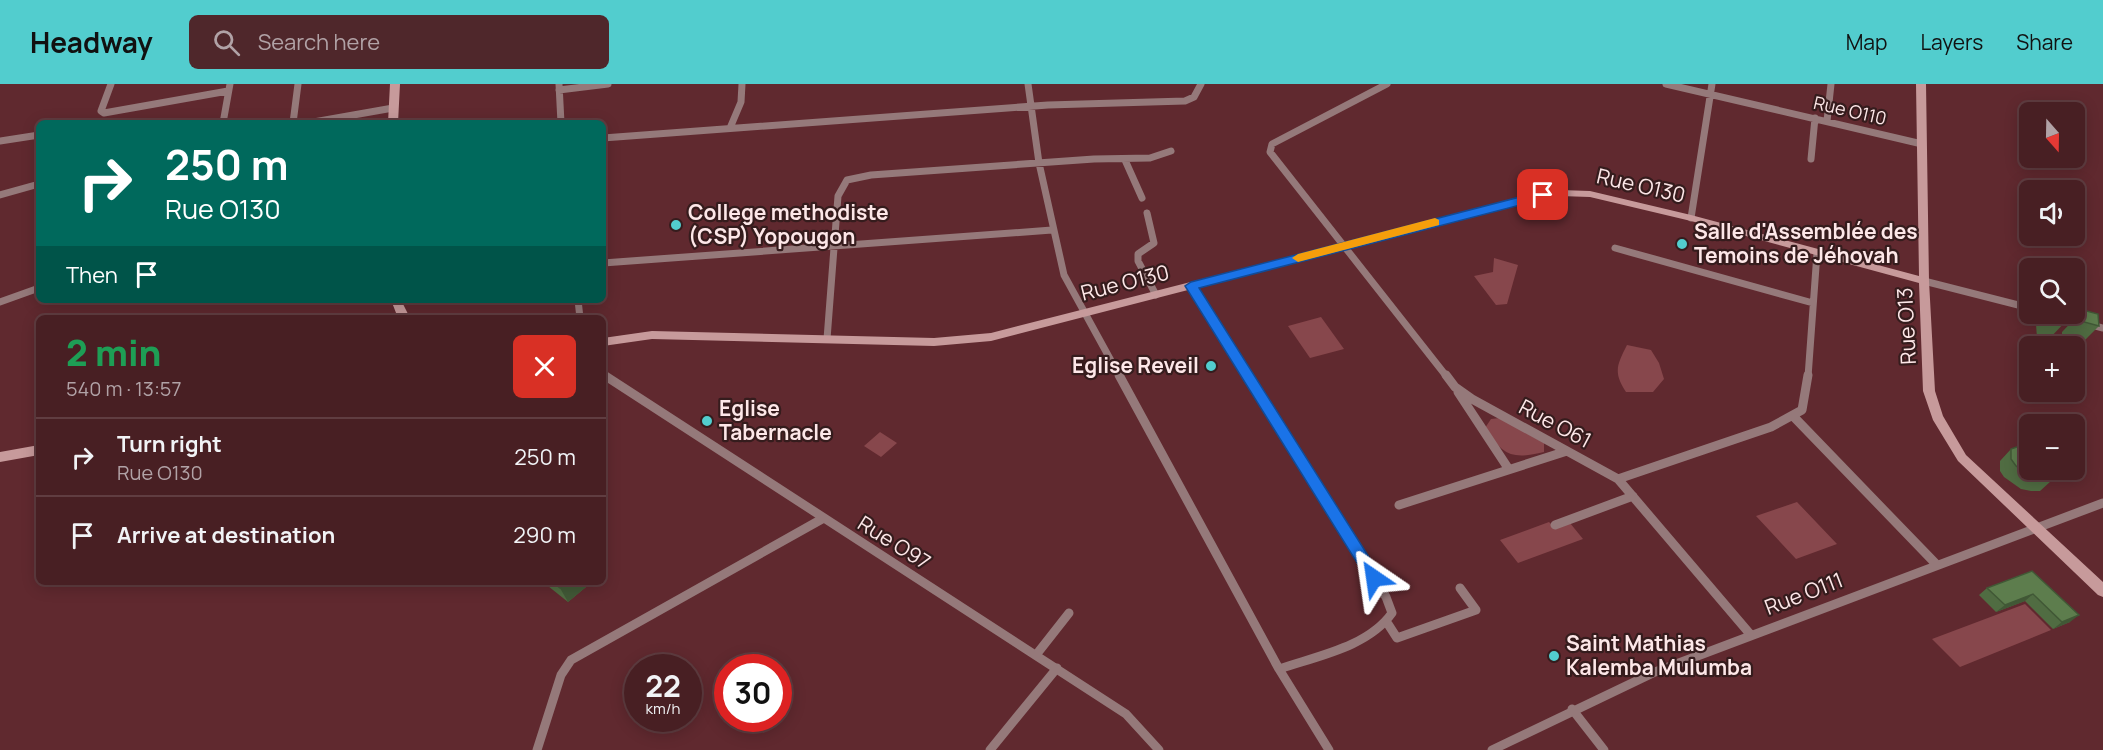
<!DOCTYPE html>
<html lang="en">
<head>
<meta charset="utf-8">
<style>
  :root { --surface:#481f23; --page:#4f272b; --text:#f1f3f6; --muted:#b1a2a6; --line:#603d41; --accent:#52cdce }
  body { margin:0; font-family:Manrope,sans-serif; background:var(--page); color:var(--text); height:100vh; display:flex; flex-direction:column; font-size:22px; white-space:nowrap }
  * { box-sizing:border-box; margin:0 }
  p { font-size:20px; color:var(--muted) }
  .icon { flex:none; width:33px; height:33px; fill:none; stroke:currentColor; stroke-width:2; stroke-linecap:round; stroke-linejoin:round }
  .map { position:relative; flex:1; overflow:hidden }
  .drawer { position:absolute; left:36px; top:231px; width:570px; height:270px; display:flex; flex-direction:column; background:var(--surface); border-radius:9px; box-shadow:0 3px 15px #0003,0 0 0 2px var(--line) }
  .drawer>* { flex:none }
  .top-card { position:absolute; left:36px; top:36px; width:570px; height:183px; border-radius:9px; box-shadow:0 3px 15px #0003,0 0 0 2px var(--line); background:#00695c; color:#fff; overflow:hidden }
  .needle { width:39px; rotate:160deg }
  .controls { position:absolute; left:2019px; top:18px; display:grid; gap:12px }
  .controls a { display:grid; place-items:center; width:66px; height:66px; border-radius:9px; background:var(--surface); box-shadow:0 3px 15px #0003,0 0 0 2px var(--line); font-size:30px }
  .speed { position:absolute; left:624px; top:570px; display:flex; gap:12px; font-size:30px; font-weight:700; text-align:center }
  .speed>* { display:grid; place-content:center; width:78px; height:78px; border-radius:50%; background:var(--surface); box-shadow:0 3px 15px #0003,0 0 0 2px var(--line); line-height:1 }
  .speed small { font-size:15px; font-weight:400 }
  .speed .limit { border:9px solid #d22; background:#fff; color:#111 }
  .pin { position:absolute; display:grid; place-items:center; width:51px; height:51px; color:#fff; margin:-26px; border-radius:12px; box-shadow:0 3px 9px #0006 }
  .me { position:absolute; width:66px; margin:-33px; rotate:328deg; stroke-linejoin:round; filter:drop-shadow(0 0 4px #0008) }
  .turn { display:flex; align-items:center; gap:21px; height:126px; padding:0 30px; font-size:27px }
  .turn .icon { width:78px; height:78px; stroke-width:2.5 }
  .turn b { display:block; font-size:42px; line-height:51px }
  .then { display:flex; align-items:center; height:57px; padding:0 30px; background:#0003; gap:12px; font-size:22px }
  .round { display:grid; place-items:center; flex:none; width:63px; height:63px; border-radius:9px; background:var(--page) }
  .summary { display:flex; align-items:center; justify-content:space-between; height:102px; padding:0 30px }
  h1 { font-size:36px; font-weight:800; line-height:45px; color:#1e9e55 }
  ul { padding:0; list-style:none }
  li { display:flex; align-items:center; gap:18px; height:78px; padding:0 30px; border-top:2px solid var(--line) }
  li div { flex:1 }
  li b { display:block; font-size:22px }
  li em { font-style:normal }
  header { display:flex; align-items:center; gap:36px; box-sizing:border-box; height:84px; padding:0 30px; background:var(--accent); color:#111 }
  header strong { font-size:28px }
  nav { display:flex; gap:33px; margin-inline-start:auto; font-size:21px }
  .search { width:420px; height:54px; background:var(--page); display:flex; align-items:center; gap:15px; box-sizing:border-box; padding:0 21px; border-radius:9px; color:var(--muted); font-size:22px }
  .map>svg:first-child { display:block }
</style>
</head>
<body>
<header>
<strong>Headway</strong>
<div class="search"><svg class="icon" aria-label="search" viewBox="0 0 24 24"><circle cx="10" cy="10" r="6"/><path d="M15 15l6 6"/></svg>Search here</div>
<nav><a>Map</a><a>Layers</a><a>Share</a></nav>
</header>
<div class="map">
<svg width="2103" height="666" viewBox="0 0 2103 666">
  <rect width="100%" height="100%" fill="#60292f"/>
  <!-- green -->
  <path fill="#87474c" d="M1494,174L1518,181L1507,220L1496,221L1474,192L1493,188Z
    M1321,233L1344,265L1310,274L1288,242Z
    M1627,261L1651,266L1659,279L1664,295L1653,308H1626C1613,288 1617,281 1627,261Z
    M1500,334L1544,359V368C1511,376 1503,371 1485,344L1491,335Z
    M880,348L897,359L881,373L864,362Z
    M1797,418L1837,460L1796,475L1756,432Z
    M1549,438L1555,444L1570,439L1583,455L1518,479L1500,456Z
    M2025,520L2051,546L1960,583L1932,555Z"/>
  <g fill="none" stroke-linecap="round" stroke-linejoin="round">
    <!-- street-far1 -->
    <path stroke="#95797a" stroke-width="7" d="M111,0L101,27L104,29L228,7
      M559,0L561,39
      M1028,0L1039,79L1064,191L1120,293
      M1387,0L1272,60L1270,68L1447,293
      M1666,0L1922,60
      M559,6L608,0
      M1827,37L1831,0
      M223,39L230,0
      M293,39L298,0
      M308,39L393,24
      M730,44L741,18L742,0
      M603,54L1048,21L1185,17L1194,13L1201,0
      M0,57L39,51
      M1811,75L1815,34
      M1125,76L1142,114
      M0,111L39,100
      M1147,129L1154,159L1138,170V177L1156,211
      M1691,134L1712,0
      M1615,164L1813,219
      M603,179L1052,146
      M1924,197L2030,224
      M1191,202L1248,293
      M578,216L580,234
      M0,218L39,204
      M2051,230L2103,244
      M827,255L838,112L847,96L871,91L1094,75L1150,74L1171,67
      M603,291L606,293
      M1808,293L1817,169"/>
    <!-- street -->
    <path stroke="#95797a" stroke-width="9" d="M604,291L1126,630L1159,666
      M1119,291L1279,585L1329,666
      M1247,291L1386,513L1392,529C1368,563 1317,572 1279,585
      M1446,291L1455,303L1472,315L1618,395L1750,550
      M1458,308L1508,384
      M1793,332L1936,480
      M1618,395L1771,343L1802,326L1808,291
      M1399,421L1567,367
      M1555,441L1633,412
      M1388,540L1397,554L1476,526L1460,504
      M1036,571L1069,529
      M1572,625L1604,666
      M537,666L561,591L571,576L822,435
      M990,666L1057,584
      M1492,666L1655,588L2103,419"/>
    <!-- secondary -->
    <path fill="#c79a9b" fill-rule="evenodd" d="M390,0H400L398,39H388Z
      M1916,0H1926L1929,197L1935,307L1943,332L1966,371L2103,498V513L2098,511L1958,377L1933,336L1923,307L1919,199L1691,137L1590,113L1560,112L1531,117L991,257L934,262L652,255L603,262V254L652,247L934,254L991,249L1531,111L1560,106L1590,107L1691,131L1919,192Z
      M391,216H401L410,234H398Z
      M39,361V371L0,378V368Z"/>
  </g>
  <!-- wall -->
  <path fill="#506c42" d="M2083,226L2099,242L2077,264L2074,262L2062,260V248Z
    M2045,230H2068L2069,234L2048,256L2037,254L2036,240Z
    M2011,365L2061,388L2040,407H2031L2021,405L2004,393L2000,387V377Z
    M2032,487L2070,538L2053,545L2025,517L1996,528L1979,511L1987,504Z
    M543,498H592L568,518Z"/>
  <!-- shaded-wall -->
  <path fill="#415836" d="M567,498H592L568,518L560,504Z
    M2033,510L2025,517L1996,528L2005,521Z
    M2079,531L2070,538L2053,545L2062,538Z"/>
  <!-- building -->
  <path fill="#5d7d4d" stroke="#415836" stroke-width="1.5" d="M2083,226L2098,230L2099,242L2084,238Z
    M2058,230H2068L2069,234L2058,231Z
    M2025,360L2030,361V386H2060L2061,388L2052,396H2043L2033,393L2016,382L2011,375V365Z
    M2032,487L2079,531L2062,538L2033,510L2005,521L1987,504Z
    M553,498H567L560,504Z"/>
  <!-- route -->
  <path fill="#1a73e8" stroke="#114b97" stroke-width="1.5" d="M1543,107L1547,108V114L1199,204L1379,489L1382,494L1379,498H1369L1185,202L1191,198Z"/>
  <!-- slow -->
  <path fill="#f59e0b" d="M1435,134L1439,136V141L1298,178L1292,174L1298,170Z"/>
  <!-- markers -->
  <g fill="#52cdce" stroke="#351c1d" stroke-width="2">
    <circle cx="676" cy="141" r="6"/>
    <circle cx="1682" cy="160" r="6"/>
    <circle cx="1211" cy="282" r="6"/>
    <circle cx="707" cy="337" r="6"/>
    <circle cx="1554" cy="572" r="6"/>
  </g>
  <g text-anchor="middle" stroke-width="4.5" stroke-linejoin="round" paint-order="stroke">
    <!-- far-street labels -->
    <g font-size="18" fill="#fde7e8" stroke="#351c1d">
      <text transform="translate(1850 27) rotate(13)" y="6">Rue O110</text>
    </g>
    <!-- street labels -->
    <g font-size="21" fill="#fde7e8" stroke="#351c1d">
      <text transform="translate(1641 102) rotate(13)" y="7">Rue O130</text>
      <text transform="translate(1125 199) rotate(-14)" y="7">Rue O130</text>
      <text transform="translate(1907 242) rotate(-93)" y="7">Rue O13</text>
      <text transform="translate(1555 340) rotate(28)" y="7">Rue O61</text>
      <text transform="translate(894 459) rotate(32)" y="7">Rue O97</text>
      <text transform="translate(1804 510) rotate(-21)" y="7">Rue O111</text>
    </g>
    <!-- poi labels -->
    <g font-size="21" font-weight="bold" fill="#fde7e8" stroke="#351c1d" text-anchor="start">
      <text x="688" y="136">College methodiste<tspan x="688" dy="24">(CSP) Yopougon</tspan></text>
      <text x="1694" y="155">Salle d'Assemblée des<tspan x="1694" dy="24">Temoins de Jéhovah</tspan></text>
      <text x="1199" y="289" text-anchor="end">Eglise Reveil</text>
      <text x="719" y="332">Eglise<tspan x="719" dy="24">Tabernacle</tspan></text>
      <text x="1566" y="567">Saint Mathias<tspan x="1566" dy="24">Kalemba Mulumba</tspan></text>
    </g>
  </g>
</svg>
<div class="controls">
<a><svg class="needle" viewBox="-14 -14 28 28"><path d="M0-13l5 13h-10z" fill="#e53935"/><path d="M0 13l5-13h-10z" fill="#b1a2a6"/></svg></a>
<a><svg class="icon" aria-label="sound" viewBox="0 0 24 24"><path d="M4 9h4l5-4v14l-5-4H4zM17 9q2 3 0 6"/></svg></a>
<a><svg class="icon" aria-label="search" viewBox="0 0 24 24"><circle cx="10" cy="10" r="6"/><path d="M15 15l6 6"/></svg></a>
<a>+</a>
<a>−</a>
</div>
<div class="speed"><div>22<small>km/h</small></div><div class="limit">30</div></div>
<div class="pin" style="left:1543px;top:111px;background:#d93025"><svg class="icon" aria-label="arrive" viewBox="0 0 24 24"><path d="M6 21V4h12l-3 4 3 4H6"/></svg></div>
<svg class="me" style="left:1374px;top:494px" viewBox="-20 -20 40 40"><path d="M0-17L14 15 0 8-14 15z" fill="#1a73e8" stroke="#fff" stroke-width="4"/></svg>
<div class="top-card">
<div class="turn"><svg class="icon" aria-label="right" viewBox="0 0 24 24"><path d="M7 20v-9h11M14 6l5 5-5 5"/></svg><div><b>250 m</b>Rue O130</div></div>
<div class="then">Then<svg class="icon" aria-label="arrive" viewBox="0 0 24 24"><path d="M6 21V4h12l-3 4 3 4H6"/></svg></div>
</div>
<section class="drawer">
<div class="summary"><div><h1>2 min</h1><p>540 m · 13:57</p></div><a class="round" style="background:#d93025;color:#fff"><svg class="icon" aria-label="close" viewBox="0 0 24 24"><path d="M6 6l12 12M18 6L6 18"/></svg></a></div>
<ul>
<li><svg class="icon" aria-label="right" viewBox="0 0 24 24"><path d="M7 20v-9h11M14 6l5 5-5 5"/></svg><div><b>Turn right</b><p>Rue O130</p></div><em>250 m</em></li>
<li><svg class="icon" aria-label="arrive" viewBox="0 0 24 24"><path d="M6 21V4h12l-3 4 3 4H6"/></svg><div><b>Arrive at destination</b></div><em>290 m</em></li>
</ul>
</section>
</div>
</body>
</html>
